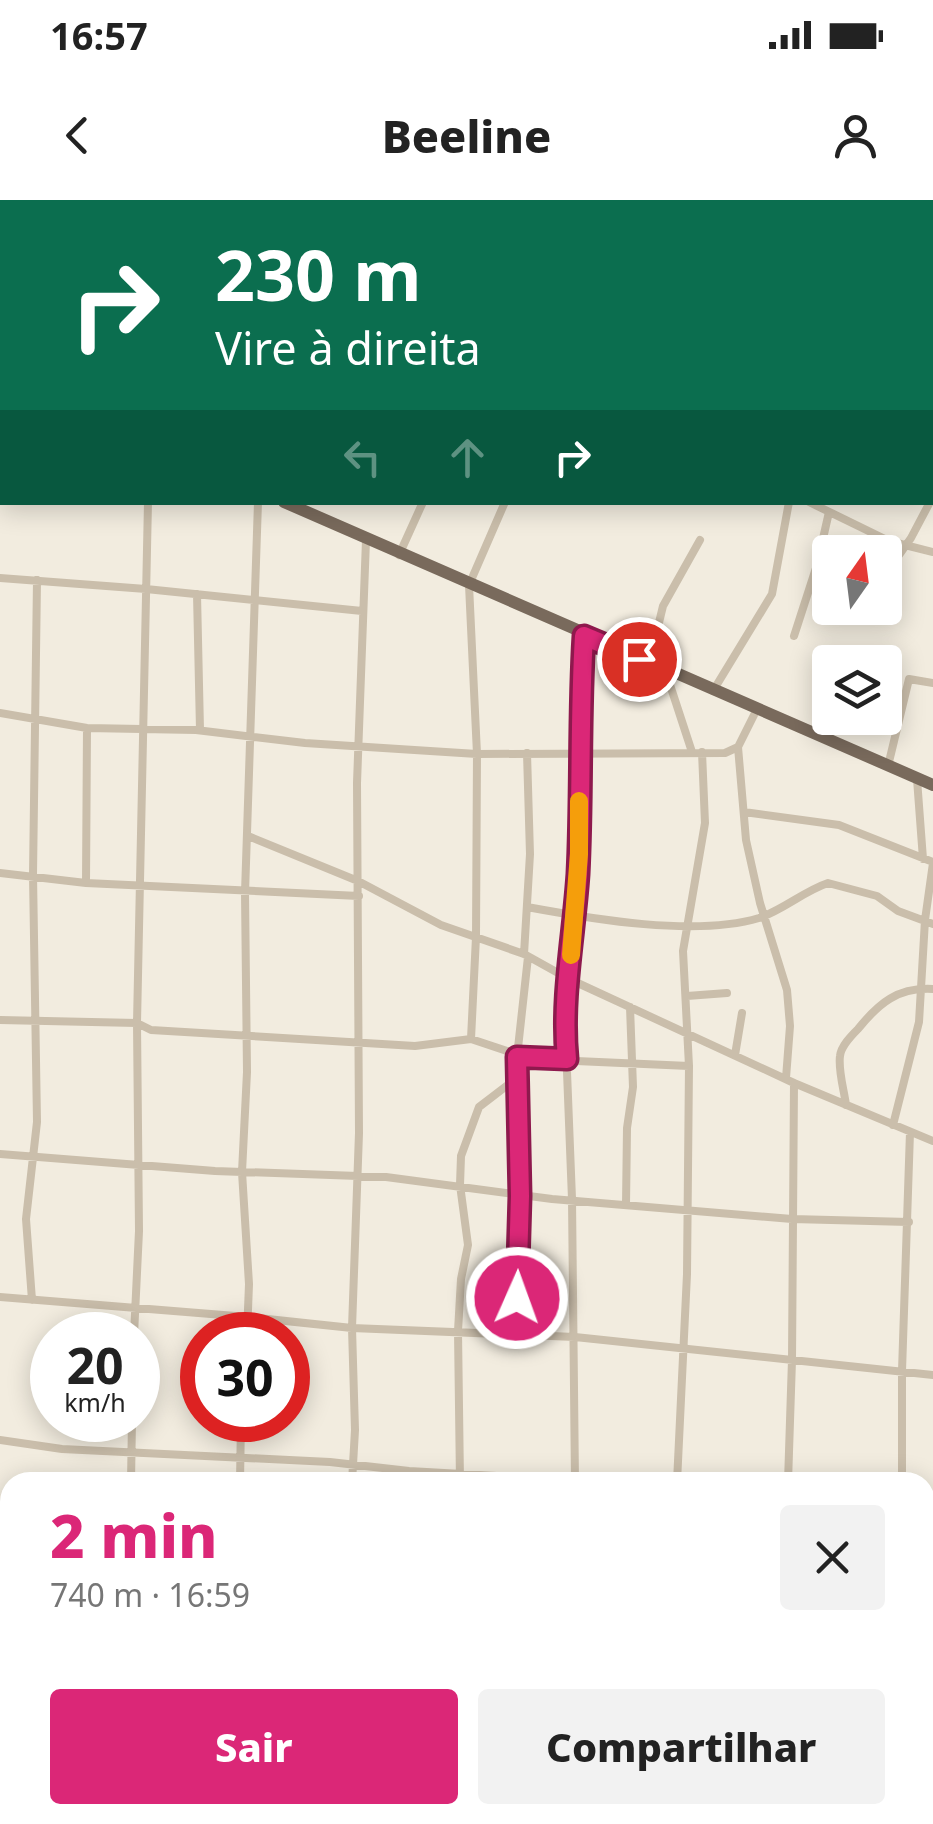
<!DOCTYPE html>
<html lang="pt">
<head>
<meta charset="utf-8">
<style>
  :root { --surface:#fff; --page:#f2f2f2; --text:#222; --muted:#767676; --accent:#db2777 }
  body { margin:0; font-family:"Noto Sans",sans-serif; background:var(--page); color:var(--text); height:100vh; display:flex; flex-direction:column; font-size:38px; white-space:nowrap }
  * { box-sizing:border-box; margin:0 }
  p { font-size:32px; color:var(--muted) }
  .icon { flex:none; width:55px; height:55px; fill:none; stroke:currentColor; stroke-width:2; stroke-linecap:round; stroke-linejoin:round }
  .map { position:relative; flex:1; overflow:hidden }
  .drawer { position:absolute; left:0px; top:1272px; width:935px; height:352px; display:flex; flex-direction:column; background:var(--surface); border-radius:30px 30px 0 0; box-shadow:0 5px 25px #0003 }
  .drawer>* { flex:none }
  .hud { position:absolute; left:0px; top:0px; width:935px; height:305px; box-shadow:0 5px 25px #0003; background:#0b6e4f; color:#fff; overflow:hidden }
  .needle { width:65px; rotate:14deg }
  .controls { position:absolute; left:812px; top:335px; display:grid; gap:20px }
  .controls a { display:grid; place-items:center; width:90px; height:90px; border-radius:10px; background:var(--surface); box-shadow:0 5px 25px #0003; font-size:50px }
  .speed { position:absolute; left:30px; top:1112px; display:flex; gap:20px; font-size:50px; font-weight:700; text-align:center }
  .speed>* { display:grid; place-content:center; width:130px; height:130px; border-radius:50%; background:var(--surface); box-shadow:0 5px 25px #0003; line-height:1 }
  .speed small { font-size:25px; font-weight:400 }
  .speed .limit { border:15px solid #d22; background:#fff; color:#111 }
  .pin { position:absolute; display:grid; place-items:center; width:85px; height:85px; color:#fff; margin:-42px; border:5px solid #fff; border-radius:50%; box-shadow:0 2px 10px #0007 }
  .me { position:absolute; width:110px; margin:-55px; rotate:2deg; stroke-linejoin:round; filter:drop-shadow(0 0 8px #0008) }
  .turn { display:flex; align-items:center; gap:35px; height:210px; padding:0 50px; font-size:45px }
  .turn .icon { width:130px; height:130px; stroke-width:2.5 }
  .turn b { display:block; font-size:70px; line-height:85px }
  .lanes { display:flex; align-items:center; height:95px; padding:0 50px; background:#0003; justify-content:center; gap:50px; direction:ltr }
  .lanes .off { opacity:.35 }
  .round { display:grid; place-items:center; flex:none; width:105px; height:105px; border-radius:10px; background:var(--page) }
  .overview { display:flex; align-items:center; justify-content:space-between; height:170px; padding:0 50px }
  h1 { font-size:60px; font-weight:800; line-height:75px; color:var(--accent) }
  .cta { display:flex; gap:20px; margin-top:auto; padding:20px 50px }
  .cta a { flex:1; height:115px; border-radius:10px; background:var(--accent); color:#fff; font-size:40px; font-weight:800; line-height:115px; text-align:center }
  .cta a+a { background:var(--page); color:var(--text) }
  .status { display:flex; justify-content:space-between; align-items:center; height:70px; padding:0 50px; background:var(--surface); direction:ltr }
  .status svg { height:28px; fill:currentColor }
  header { display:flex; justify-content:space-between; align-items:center; height:130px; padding:0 50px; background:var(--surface); font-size:45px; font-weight:800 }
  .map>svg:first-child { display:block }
</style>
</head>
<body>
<div class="status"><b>16:57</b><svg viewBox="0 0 49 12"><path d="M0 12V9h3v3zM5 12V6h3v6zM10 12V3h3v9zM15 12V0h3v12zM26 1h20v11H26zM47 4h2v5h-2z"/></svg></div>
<header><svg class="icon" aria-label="back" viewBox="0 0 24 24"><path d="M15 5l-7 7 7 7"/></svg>Beeline<svg class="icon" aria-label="person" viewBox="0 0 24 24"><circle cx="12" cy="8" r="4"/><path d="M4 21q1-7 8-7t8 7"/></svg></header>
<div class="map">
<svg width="933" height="1624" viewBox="0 0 933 1624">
  <rect width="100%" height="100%" fill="#f2ecdf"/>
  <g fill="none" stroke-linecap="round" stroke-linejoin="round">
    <!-- minor -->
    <path stroke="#cabeab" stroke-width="8" d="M105,0L111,2
      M405,0V2
      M480,0L482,2
      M589,0L596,2
      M710,0L716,2
      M70,2L71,0
      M147,2V0
      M249,2L250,0
      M309,2L311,0
      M370,2L371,0
      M642,2L643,0
      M725,2L726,0
      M803,2L804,0
      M847,2L849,0
      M932,23H933
      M0,81L2,83
      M932,134H933
      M0,171L2,165
      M809,302L889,341L933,352
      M399,355L423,302
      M885,375L911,338L930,302
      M0,378L146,389L362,411
      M197,394L200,530
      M861,415L865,408
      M794,436L817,365L829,312
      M713,491L772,394L789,302
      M0,513L87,528L196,530L305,543L477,554L725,553L738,547L757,509
      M738,547L746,640L760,703L787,790L790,826L786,878
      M692,552L655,439L663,406L700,340
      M888,566L909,479L933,483
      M917,579L923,659
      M744,612L839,625L933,662
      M248,636L358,681L441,725L524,754L569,779L794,883L933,941
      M0,673L86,683L359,696
      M86,683L87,528
      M527,707C592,719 696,737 759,718C783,710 804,691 828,683L877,696L898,711L933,724
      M524,754L530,654L527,553
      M687,796L727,793
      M0,820L137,823L151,830L415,846L471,839L531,859L689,866
      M471,839L476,737L477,554L469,385L505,302
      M735,855L742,813
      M846,905C844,890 838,870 840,856C841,846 851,836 858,829C879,803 898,787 933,789
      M893,925L919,822L925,720L933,663
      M0,954L215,971L386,977L552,999L792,1019L909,1022
      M626,1005L627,928L633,887L630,807
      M0,1097L248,1117L352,1128L575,1137L933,1175
      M32,1100L26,1019L37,922L33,675L37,380
      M516,1133L520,996L517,857L528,757
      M134,1135L139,1031L137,823L148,302
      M247,1135L249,1084L242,972L247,872L245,693L258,302
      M0,1240L62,1249L330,1262L409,1271L606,1282
      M131,1282L132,1220
      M240,1282L241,1220
      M352,1282L355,1230L352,1128L359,933L357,583L366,340
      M460,1282L458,1131L461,1079L468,1045L460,985L461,956L479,907L517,878
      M575,1282L572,999L566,846L579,654L580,501L584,436
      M677,1282L687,1074L689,866L683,751L705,623L702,552
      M788,1282L792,1160L794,883
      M902,1282V1171L910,932
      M925,1313L933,1314
      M0,1370L10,1462
      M925,1452L933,1453
      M0,1519L10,1520
      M925,1590H933
      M24,1615L25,1624
      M669,1615L670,1624
      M894,1615V1624
      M136,1624L137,1615
      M236,1624V1615
      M341,1624L342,1615
      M453,1624V1615
      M563,1624V1615
      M786,1624L787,1615"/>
    <!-- primary -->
    <path stroke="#796a5c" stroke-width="12" d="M0,181L2,183
      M284,302L933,585"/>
  </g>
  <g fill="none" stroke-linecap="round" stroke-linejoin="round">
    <!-- route casing -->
    <g stroke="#8e194d" stroke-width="25">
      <path id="route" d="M517,1098L520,996L517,857L567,859C561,798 574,735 578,674C582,595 579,515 584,436L639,459"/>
    </g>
    <!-- route -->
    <use href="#route" stroke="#db2777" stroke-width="18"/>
    <!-- slow -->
    <path stroke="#f59e0b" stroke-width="18" d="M571,755L579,654V601"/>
  </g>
</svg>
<div class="controls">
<a><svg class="needle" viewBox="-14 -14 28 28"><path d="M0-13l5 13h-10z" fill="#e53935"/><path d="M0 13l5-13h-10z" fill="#767676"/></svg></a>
<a><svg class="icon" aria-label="layers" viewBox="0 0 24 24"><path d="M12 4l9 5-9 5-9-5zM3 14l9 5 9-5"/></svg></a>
</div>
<div class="speed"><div>20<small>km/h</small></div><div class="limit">30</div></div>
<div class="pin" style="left:639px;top:459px;background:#d93025"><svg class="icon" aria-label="arrive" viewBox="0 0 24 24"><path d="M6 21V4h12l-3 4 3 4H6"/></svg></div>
<svg class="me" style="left:517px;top:1098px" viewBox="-20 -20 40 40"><circle r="17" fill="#db2777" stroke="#fff" stroke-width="3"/><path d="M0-11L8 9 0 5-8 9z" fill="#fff"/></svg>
<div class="hud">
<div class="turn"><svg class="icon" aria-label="right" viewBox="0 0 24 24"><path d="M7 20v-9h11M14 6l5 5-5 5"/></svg><div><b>230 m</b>Vire à direita</div></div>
<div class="lanes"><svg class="icon off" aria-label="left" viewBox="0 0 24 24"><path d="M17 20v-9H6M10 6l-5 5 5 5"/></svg><svg class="icon off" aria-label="ahead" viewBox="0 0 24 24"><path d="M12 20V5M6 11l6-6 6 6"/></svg><svg class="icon" aria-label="right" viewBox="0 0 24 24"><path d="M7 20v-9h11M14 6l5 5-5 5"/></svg></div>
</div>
<section class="drawer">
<div class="overview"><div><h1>2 min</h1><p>740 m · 16:59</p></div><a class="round"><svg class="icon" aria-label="close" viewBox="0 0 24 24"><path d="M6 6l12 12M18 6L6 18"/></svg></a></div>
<div class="cta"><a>Sair</a><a>Compartilhar</a></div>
</section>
</div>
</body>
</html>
